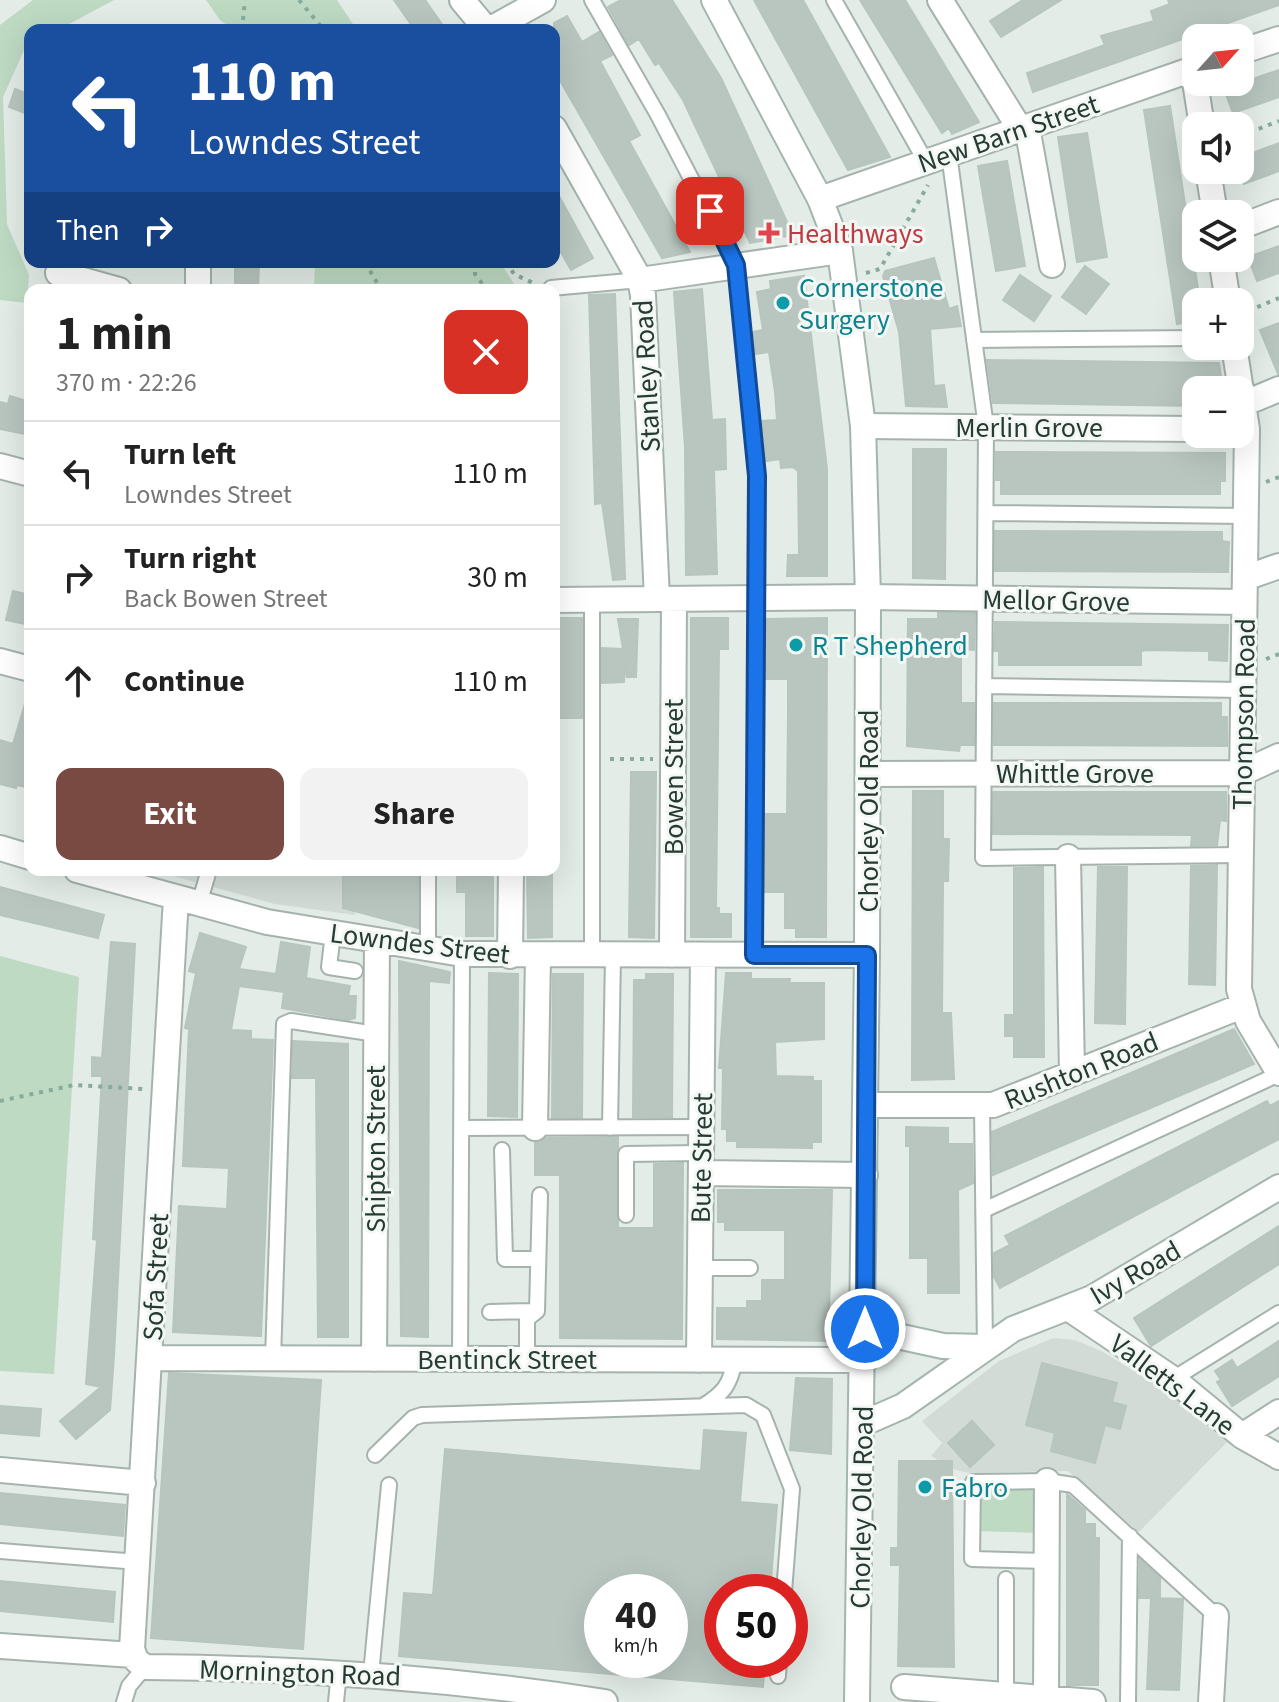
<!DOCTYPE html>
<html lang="en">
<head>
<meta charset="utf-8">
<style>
  :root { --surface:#fff; --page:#f2f2f2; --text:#222; --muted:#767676; --line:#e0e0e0; --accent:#794a42 }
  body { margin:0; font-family:"Source Sans 3",sans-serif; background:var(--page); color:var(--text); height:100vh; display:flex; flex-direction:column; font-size:30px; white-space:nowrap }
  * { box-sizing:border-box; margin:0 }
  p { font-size:26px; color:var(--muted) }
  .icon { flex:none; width:44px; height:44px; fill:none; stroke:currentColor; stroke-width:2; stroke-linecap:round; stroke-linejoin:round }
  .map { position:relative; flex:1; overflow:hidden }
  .sheet { position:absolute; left:24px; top:284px; width:536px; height:592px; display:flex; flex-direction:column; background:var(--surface); border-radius:16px; box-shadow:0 8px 32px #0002 }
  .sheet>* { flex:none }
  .hud { position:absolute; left:24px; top:24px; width:536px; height:244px; border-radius:16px; box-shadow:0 8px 32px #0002; background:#1a4fa0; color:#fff; overflow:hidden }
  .needle { width:52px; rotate:63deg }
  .fabs { position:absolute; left:1182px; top:24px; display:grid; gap:16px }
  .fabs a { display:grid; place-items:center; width:72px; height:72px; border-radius:16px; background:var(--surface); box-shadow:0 8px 32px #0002; font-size:40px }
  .speed { position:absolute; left:584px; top:1574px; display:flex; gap:16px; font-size:40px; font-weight:700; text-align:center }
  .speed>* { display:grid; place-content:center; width:104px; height:104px; border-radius:50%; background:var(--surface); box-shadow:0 8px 32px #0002; line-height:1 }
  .speed small { font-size:20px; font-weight:400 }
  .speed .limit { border:12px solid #d22; background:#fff; color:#111 }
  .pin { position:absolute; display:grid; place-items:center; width:68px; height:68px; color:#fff; margin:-34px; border-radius:16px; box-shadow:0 4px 12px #0006 }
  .me { position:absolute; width:88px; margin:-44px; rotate:0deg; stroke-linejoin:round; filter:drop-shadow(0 0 6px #0008) }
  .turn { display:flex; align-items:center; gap:28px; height:168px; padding:0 32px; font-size:36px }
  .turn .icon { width:104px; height:104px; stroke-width:2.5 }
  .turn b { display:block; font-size:56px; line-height:68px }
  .then { display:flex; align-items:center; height:76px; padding:0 32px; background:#0003; gap:16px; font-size:30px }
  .round { display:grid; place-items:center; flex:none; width:84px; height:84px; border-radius:16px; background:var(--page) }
  .headline { display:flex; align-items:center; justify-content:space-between; height:136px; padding:0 32px }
  h1 { font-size:48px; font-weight:700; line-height:60px }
  .primary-button { display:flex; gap:16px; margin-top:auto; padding:16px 32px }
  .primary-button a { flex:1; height:92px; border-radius:16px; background:var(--accent); color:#fff; font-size:32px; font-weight:700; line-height:92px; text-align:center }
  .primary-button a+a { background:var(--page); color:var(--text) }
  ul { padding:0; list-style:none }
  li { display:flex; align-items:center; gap:24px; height:104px; padding:0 32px; border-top:2px solid var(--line) }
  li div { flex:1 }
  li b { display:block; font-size:30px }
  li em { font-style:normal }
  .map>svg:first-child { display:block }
</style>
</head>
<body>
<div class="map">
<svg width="1279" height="1702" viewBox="0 0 1279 1702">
  <rect width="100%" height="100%" fill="#e3ece7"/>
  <!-- built -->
  <path fill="#d2dbd6" d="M355,870V915L275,904L155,871Z
    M1053,1338L1075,1340L1101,1351L1164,1389L1227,1442L1139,1532L1068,1471L968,1473L953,1469L931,1456L942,1443L922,1421L999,1361Z"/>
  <!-- green -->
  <path fill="#bedac3" d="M33,0H114L58,30H30V45L25,48L3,97L7,224L29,275L27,303L0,300V25Z
    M206,0H337L357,30H234L220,20Z
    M315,262H500L518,290H314Z
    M0,956L79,977L54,1374L0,1371Z
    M1047,1481L1046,1533L972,1531L973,1482Z"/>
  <!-- building -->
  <path fill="#b9c6c0" stroke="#b6c5bd" stroke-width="2" fill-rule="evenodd" d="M394,0H425L446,30H415Z
    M621,0H672L721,78L793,235L750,243L683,100L659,63L655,65L639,39L629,45L608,7Z
    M754,0H803L890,157L848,170Z
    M860,0H905L979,122L952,134L949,128L942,133Z
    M1023,0H1061L1001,37L990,21Z
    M1168,0H1279V5L1033,92L1027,73L1105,45L1101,36L1154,21L1151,11L1170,4Z
    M567,16L582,42L599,32L612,55L600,61L640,135L629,141L690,252L662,258L554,70V23Z
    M1279,70V97L1233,113L1224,89Z
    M15,89L30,95V115L9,107Z
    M1170,106L1200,302H1196V321L1177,324L1144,110Z
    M1087,133L1107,257L1077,262L1058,137Z
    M1279,143V171L1244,184L1240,158Z
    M1007,161L1025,266L996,271L978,166Z
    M554,187L593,258L571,270L554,240Z
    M1279,246V273L1257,281L1248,257Z
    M934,258L949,309L957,306L961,326L930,329L934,386L944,385L947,407L906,406L899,332L883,276L885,271Z
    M235,262H259L258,290H235Z
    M1085,266L1109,284L1086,314L1062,297Z
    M1020,275L1051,296L1034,321L1003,300Z
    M804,276L827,469V576H787L788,555H799L798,471L793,467L781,468L780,459L766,461L762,421L777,420L775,392L769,352L755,354L753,332L763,330L757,292L771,289L770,281Z
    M702,289L712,420L725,419L726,469L714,470L717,574L686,575L685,447L674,292Z
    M615,294L625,579L613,580L602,503L595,504L589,295Z
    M1279,323V374H1278L1260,330Z
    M987,360L1219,363L1223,390H1196V406L993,403Z
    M10,396L30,402V435L0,429V402L8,404Z
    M913,449H946L945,579L913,578Z
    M996,452L1225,453V481H1220V494H1001V480H996Z
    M995,531L1222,532V541L1229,542L1228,572L995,571Z
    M13,591L30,595V625L6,620Z
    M938,613H975L974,650L961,649V703H974V745H960L959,751L907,746L908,619H938Z
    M554,618H582V718H554Z
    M691,618H728V649H719L716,908H719V914H731V937H691Z
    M827,618L826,937H796V928H785V892H764L765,814H787L788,716V679H766V619Z
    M618,619H638L636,677H627L625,663L624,682L602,683V648L623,649Z
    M995,622L1228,625L1227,661L1209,660V651L1147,650L1141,651V665H999V651H994Z
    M994,703H1221V717H1227V746L994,745Z
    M25,704H30V788L17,785L16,788L0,784V740L13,744Z
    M631,772H656L654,938L629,937Z
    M913,791H943V839H949L948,881H943L942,1013H951L954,1079L912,1080Z
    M993,792H1226V821L1220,820L1217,845L1191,846L1192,835L993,834Z
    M1217,865L1215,985L1189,984L1191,866Z
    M1043,867L1044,1057H1014V1036H1005V1015H1014V868Z
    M1098,867H1127L1125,1024L1095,1023Z
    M389,870H418V928L343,908V871Z
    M467,870H493V936H466V892H457V873Z
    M527,870H552V937L528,938Z
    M0,887L104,915L98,938L0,915Z
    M200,933L246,947L239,969L276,974L281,942L310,947L306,978L350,986L348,996H356L355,1018L348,1020L282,1008L284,992L239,986L231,1030L251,1031V1039L273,1040L261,1336L173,1332L179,1206L227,1209L229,1168L183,1166L189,1029L185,1028L196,973L189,971Z
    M111,942L135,944L114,1356L110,1410L76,1439L60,1421L101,1387L86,1384L97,1240L93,1239L102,1076H92V1057L102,1058Z
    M399,961L450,972L449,983L429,981L428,1337L401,1336Z
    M489,973L518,974L517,1117L488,1116Z
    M726,973H751V979H790L789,983H824V1039L775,1042L776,1076L813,1077V1081H821V1142H812V1148L737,1147V1141H727V1129H722L723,1068H719Z
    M553,974H583L582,1118H552Z
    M646,974H673L672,1117H633L634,980H646Z
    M1234,1029L1254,1064L993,1175L992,1132Z
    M293,1041L348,1044V1337H318L316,1078H292Z
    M1267,1101L1270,1106L1279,1101V1139L1000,1288L994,1277V1253L1010,1245L1005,1236Z
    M906,1127L948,1128V1144H972L973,1183L958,1190L959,1293H928V1258H910V1146H906Z
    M618,1137V1228H654V1164L683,1163L682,1339L560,1338V1175H535V1143L546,1138Z
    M718,1190H832L829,1315H833V1336L828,1341L717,1339V1308H747V1301H762V1280H785V1230H725V1222H718Z
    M1279,1226V1264L1151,1346L1134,1318Z
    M1279,1341V1376L1232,1406L1217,1382L1221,1380L1215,1371L1232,1360L1237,1368Z
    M1042,1363L1117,1383L1112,1402L1126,1406L1120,1429L1105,1425L1095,1463L1051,1451L1055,1433L1026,1425Z
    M169,1373L321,1380L303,1649L151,1638Z
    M796,1378L832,1379L831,1454L790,1450Z
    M0,1406L41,1409L39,1436L0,1433Z
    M972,1421L994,1445L970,1467L948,1443Z
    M704,1430L746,1433L740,1502L777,1505L770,1592H722V1660H765L763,1687L399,1656L404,1593L433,1595L445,1449L701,1471ZM602,1592H670V1660H602Z
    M899,1461H952L954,1667L898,1666L900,1565H891V1548H898Z
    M0,1493L125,1505L123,1536L0,1524Z
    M1067,1494L1085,1510V1524H1095V1538H1099L1098,1685H1067Z
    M1140,1560L1160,1578V1598H1153L1183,1599L1179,1690L1147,1689L1151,1598H1139Z
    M0,1581L115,1592L113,1622L0,1611Z"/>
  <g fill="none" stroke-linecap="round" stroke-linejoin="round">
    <!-- lane casing -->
    <g stroke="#a6b3ad" stroke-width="18">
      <path id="lane" d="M592,0L658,115L736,265L757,476L754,955
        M834,0L926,162
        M949,154L986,427L983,858L1241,855
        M551,288L640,280
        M974,340L1196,338
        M987,513L1245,516
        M592,599V955
        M984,686L1243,690
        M199,904L209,870
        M333,933L329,967L355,971
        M428,949V870
        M982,1107L985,1347
        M461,1128L702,1127
        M610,1128L613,956
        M502,1150L505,1259H538
        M984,1210L1279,1074
        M626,1215V1154L701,1153
        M700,1268H750
        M490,1312L537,1311
        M273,1359L284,1024L291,1021L376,1034
        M460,1359L462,954
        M527,1359V1319L537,1311L540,1195
        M1173,1379L1279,1313
        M703,1406C724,1393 730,1385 735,1360
        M375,1455L413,1418L422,1415L746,1405L763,1415L792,1489L784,1592
        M0,1551L138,1562
        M1047,1561L972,1559L973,1482L1047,1481L1073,1485L1216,1616
        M1006,1579V1695
        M371,1674L389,1485
        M778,1676L779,1660
        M124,1702L129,1686L145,1667
        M336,1702L339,1672
        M1128,1702L1130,1536"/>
    </g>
    <!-- street casing -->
    <g stroke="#a6b3ad" stroke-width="28">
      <path id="street" d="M462,0L487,30
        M940,0L1020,129
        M489,30L543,0
        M1240,52L1279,39
        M1193,69L1202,126
        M1027,127L1052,265
        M554,128L640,280L643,295L657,599
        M1208,170L1215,214
        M820,199L1196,68
        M1240,227L1279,212
        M1221,258L1228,302
        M198,262V290
        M58,273L119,290
        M640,280L840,251
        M1234,346L1247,429L1239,989L1248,1021L1279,1073
        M1243,404L1279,389
        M863,426L1196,429
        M0,466L30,474
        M1245,578L1279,566
        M554,600L868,597L1244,602
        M0,661L30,669
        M868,774L1242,773L1279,756
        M0,848L30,857
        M1068,857L1072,1073
        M77,870L267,922L462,954L867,955
        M176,898L132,1649L136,1660L145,1667C300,1668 452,1678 605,1702
        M672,955L674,599
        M510,956L511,870
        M866,1105H993L1242,1006
        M535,1128L538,956
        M701,1173L865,1175
        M1068,1308L1173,1379L1242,1436L1279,1457
        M150,1358L865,1360
        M374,1359L377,940
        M699,1360L703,955
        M1242,1436L1279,1412
        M0,1470L143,1483
        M0,1646L133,1655
        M904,1687L1093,1702
        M1046,1698L1047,1481
        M1211,1702L1216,1616"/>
    </g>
    <!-- secondary casing -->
    <g stroke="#a3b6ad" stroke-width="28">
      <path id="secondary" d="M714,0L820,199L840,251L863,426L868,597L867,955L857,1702
        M865,1329L943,1346L985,1347
        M862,1424L903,1406L1013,1329L1092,1298L1279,1187"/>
    </g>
    <!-- path -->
    <path stroke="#87ac9c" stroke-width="4" stroke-dasharray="4 6" stroke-linecap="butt" d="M299,0L324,30
      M242,30L245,0
      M1240,136L1279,121
      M365,262L381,290
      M475,262V274L487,290
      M506,262L514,274L533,283
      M866,273L880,269L928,185
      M1248,311L1279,298
      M1266,482L1279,477
      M1266,659L1279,654
      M610,759H653
      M0,1101L74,1085L144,1089"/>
    <!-- lane -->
    <use href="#lane" stroke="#fff" stroke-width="14"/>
    <!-- street -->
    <use href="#street" stroke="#fff" stroke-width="24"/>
    <!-- secondary -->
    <use href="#secondary" stroke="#fff" stroke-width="24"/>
  </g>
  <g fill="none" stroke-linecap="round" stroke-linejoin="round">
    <!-- route casing -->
    <g stroke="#114b97" stroke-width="20">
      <path id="route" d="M710,211L736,265L757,476L754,955H867L865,1329"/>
    </g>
    <!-- route -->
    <use href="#route" stroke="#1a73e8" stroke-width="14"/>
  </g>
  <!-- markers -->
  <path fill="#e0444e" stroke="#f4f8f5" stroke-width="3" d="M765 221h8v8h8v8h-8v8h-8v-8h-8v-8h8z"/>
  <g fill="#0f9aa8" stroke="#f4f8f5" stroke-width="3">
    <circle cx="783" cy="303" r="8"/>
    <circle cx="796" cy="645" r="8"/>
    <circle cx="925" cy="1487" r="8"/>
  </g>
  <g text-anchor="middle" stroke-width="6" stroke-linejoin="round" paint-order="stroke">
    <!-- street labels -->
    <g font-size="28" fill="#253b33" stroke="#f4f8f5">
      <text transform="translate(1008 133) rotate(-19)" y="10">New Barn Street</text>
      <text transform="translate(646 376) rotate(-93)" y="10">Stanley Road</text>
      <text x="1029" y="437">Merlin Grove</text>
      <text transform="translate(1056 600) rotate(1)" y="10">Mellor Grove</text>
      <text transform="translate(1243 714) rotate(-89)" y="10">Thompson Road</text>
      <text x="1075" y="783">Whittle Grove</text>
      <text transform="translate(673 777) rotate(-90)" y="10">Bowen Street</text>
      <text transform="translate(868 811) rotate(-90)" y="10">Chorley Old Road</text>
      <text transform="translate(420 943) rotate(7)" y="10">Lowndes Street</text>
      <text transform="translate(1081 1070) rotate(-22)" y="10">Rushton Road</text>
      <text transform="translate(375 1149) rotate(-90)" y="10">Shipton Street</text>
      <text transform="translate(701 1158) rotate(-89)" y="10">Bute Street</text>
      <text transform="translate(1135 1272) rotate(-30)" y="10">Ivy Road</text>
      <text transform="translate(155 1277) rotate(-87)" y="10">Sofa Street</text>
      <text x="507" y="1369">Bentinck Street</text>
      <text transform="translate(1173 1384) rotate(37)" y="10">Valletts Lane</text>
      <text transform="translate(861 1507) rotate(-89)" y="10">Chorley Old Road</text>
      <text transform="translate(300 1672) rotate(2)" y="10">Mornington Road</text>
    </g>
    <!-- health labels -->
    <g font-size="28" fill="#be3a42" stroke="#f4f8f5" text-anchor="start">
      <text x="787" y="243">Healthways</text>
    </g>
    <!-- culture labels -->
    <g font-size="28" fill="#0d838f" stroke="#f4f8f5" text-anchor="start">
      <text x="799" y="297">Cornerstone<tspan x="799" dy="32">Surgery</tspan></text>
      <text x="812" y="655">R T Shepherd</text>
      <text x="941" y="1497">Fabro</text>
    </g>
  </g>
</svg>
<div class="fabs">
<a><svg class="needle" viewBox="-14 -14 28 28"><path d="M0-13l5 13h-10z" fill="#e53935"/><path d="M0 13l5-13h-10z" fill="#767676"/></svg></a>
<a><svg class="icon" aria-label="sound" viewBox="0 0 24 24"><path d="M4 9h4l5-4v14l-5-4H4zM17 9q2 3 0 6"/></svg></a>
<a><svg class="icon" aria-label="layers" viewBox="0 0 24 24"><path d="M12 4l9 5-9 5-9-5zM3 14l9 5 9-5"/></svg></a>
<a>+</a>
<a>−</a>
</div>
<div class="speed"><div>40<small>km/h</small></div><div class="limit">50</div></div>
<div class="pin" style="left:710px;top:211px;background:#d93025"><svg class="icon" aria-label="arrive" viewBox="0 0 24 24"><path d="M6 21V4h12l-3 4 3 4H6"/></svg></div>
<svg class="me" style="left:865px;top:1329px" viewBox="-20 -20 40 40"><circle r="17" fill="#1a73e8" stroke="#fff" stroke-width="3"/><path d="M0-11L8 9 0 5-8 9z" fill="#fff"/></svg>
<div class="hud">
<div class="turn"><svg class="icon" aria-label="left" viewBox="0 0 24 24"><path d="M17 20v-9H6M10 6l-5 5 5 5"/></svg><div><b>110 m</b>Lowndes Street</div></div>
<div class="then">Then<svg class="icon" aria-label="right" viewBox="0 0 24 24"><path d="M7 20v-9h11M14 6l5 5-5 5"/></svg></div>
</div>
<section class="sheet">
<div class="headline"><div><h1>1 min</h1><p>370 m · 22:26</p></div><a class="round" style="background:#d93025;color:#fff"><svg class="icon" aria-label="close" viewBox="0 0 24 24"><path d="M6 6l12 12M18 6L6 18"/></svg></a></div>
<ul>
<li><svg class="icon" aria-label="left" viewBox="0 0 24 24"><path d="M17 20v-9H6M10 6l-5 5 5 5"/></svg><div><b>Turn left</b><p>Lowndes Street</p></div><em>110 m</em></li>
<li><svg class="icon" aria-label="right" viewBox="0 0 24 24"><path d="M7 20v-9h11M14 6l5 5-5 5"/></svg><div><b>Turn right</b><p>Back Bowen Street</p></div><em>30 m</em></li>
<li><svg class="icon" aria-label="ahead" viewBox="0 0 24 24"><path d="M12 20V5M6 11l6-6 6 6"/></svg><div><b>Continue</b></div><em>110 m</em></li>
</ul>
<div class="primary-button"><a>Exit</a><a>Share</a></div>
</section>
</div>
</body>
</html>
